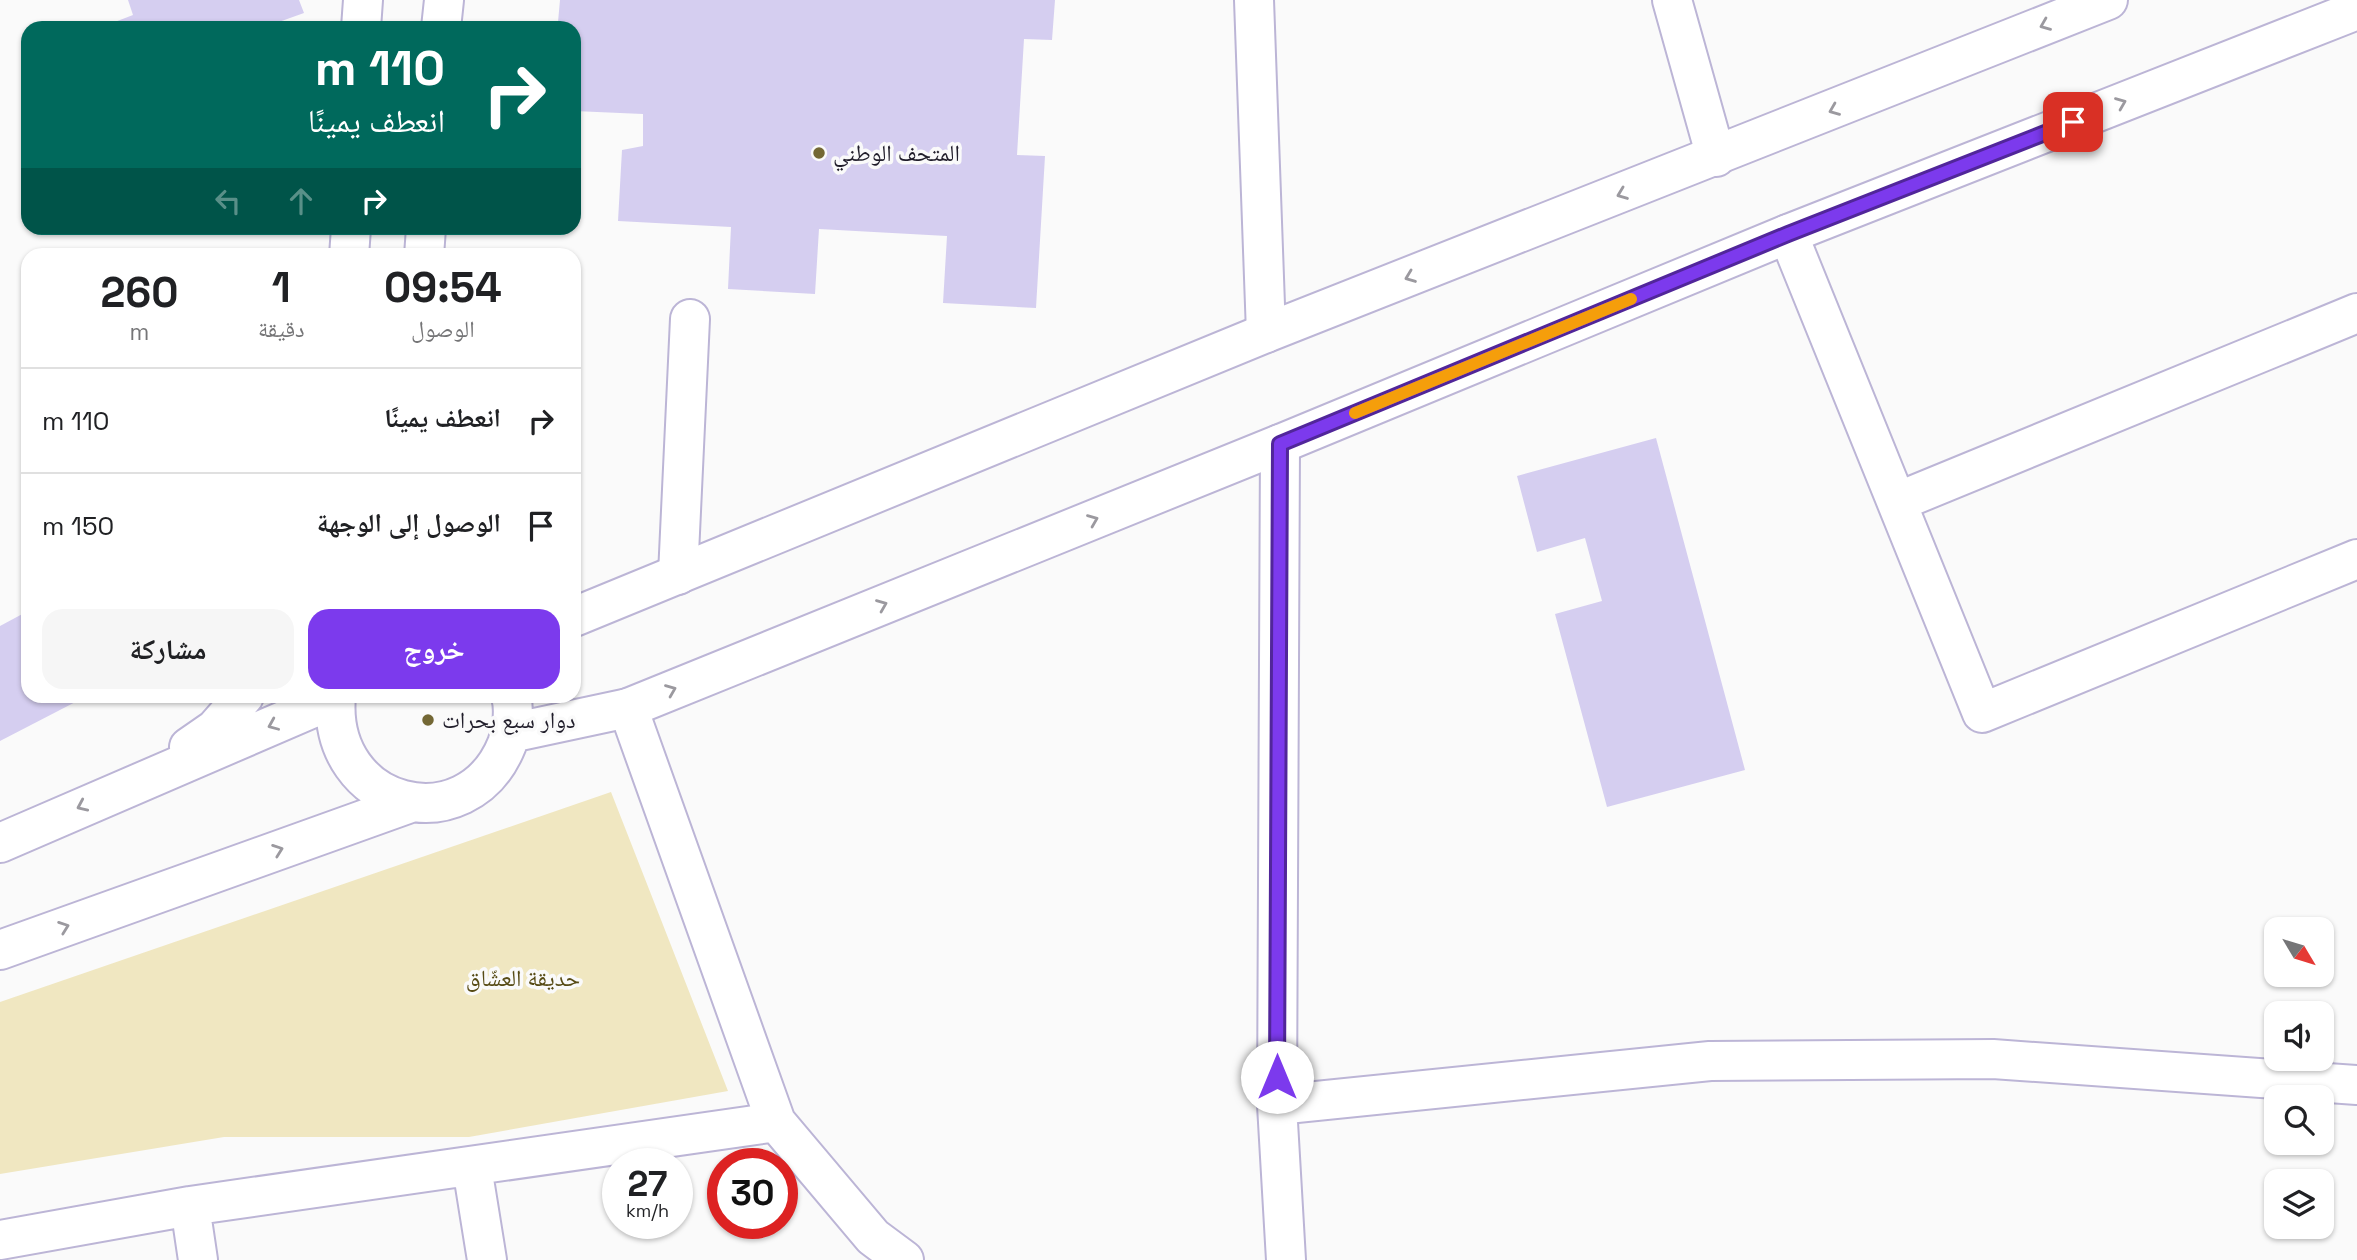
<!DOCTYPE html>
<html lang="ar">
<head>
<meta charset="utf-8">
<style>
  :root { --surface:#fff; --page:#f6f6f6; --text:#202124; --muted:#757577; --line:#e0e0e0; --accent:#7c3aed }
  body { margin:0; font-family:"Space Grotesk","Noto Naskh Arabic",sans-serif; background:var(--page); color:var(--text); direction:rtl; height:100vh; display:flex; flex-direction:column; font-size:26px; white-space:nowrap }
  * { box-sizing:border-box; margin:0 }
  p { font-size:23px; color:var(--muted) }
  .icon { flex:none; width:38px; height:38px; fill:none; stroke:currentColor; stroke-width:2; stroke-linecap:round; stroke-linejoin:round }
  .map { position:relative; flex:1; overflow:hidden; direction:ltr }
  .details { position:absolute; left:21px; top:248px; width:560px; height:455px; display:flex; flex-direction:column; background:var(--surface); border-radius:21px; box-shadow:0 2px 5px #0004; direction:rtl }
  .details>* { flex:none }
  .hud { position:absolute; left:21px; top:21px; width:560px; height:214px; border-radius:21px; box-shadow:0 2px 5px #0004; direction:rtl; background:#00695c; color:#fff; overflow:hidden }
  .needle { width:46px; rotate:128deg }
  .buttons { position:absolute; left:2264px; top:917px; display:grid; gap:14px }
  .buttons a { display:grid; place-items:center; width:70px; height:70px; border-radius:14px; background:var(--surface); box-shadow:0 2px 5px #0004; font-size:35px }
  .speed { position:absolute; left:602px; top:1148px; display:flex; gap:14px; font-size:35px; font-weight:700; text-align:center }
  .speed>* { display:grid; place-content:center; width:91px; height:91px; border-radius:50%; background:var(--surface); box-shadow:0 2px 5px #0004; line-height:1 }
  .speed small { font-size:18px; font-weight:400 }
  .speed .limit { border:10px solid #d22; background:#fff; color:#111 }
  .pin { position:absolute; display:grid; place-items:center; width:60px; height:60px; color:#fff; margin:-30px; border-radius:14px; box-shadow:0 4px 10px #0006 }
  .me { position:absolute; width:77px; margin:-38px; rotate:0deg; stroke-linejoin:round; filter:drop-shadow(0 0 5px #0008) }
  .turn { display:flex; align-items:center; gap:24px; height:147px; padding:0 21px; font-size:32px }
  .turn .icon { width:91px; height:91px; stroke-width:2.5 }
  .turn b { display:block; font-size:49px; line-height:60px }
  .lanes { display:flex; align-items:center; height:66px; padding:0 21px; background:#0003; justify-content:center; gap:35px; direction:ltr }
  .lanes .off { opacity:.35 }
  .eta { display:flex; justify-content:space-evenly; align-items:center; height:119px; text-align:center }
  .eta b { font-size:42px; font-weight:800; line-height:49px }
  .primary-button { display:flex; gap:14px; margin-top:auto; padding:14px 21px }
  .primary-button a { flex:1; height:80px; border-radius:21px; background:var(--accent); color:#fff; font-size:28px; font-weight:800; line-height:80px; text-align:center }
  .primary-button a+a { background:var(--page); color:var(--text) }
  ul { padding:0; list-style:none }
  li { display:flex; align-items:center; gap:21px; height:105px; padding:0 21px; border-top:2px solid var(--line) }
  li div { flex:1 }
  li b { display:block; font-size:26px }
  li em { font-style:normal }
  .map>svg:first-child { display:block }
</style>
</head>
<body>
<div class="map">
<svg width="2357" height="1260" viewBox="0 0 2357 1260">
  <rect width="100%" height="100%" fill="#fafafa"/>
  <!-- green -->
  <path fill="#f0e7c1" d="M611,792L728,1091L469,1137H224L0,1174V1002Z"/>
  <!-- building -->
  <path fill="#d5cef0" d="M128,0H299L304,13L262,28H99L133,15Z
    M560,0H1055L1052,40L1024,39L1017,155L1045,156L1036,308L943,303L947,236L819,229L815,294L728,289L731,227L618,221L622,150L643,146V114L574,111V28H546V25L558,22Z
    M1656,438L1745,770L1607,807L1555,614L1602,601L1585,538L1537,552L1517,476Z
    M28,611V696H87L0,741V626Z"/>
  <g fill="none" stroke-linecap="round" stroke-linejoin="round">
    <!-- minor casing -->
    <g stroke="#bcb5d6" stroke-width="42">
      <path id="minor" d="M1254,0L1266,333
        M1672,0L1716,157
        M1788,234L1982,713L2357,559
        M1280,444L1277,1105L1286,1260
        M1897,502L2357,313
        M678,575L690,319
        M628,708L776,1122L873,1237L904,1260
        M1277,1105L1710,1061L1993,1059L2357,1085
        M472,1167L487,1260
        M190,1206L198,1260
        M0,1240L190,1206L776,1122"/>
    </g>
    <!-- major casing -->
    <g stroke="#bcb5d6" stroke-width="42">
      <path id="major" d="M361,28L363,0
        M441,28L444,0
        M349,256L351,228
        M424,256L426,228
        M574,617L1266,333L2108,0
        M336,696C326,809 467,844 507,744C512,730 515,711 511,696
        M511,733L628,708L1280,444L1788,234L2357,10
        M189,747L215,729L244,696
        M0,843L336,698
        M0,950L413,802"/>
    </g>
    <!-- minor -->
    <use href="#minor" stroke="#fff" stroke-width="38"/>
    <!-- major -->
    <use href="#major" stroke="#fff" stroke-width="38"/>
  </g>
  <!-- one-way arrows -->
  <defs><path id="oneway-chevron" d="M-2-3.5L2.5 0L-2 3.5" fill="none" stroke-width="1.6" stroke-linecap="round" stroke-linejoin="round" transform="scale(1.75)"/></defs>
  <g stroke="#9b999f">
    <use href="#oneway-chevron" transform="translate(2045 25) rotate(158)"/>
    <use href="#oneway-chevron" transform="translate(2121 103) rotate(-22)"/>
    <use href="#oneway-chevron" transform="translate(1834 110) rotate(158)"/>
    <use href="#oneway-chevron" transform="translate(1622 194) rotate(159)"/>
    <use href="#oneway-chevron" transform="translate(1410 277) rotate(159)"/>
    <use href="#oneway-chevron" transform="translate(1093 520) rotate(-22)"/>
    <use href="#oneway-chevron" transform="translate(882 605) rotate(-22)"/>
    <use href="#oneway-chevron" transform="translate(671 690) rotate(-22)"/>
    <use href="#oneway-chevron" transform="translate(273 725) rotate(157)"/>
    <use href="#oneway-chevron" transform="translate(82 806) rotate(156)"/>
    <use href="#oneway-chevron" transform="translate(278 850) rotate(-20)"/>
    <use href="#oneway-chevron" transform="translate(64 927) rotate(-20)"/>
  </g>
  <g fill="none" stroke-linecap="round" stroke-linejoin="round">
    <!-- route casing -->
    <g stroke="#51269a" stroke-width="18">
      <path id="route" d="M1277,1077L1280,444L1788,234L2073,122"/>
    </g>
    <!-- route -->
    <use href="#route" stroke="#7c3aed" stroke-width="12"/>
    <!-- slow -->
    <path stroke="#f59e0b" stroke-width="12" d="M1355,413L1631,299"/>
  </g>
  <!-- markers -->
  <g fill="#736734" stroke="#fafafa" stroke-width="2.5">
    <circle cx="819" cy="153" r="7"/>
    <circle cx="428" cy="720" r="7"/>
  </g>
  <g text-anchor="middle" stroke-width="7" stroke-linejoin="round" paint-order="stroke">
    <!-- poi labels -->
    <g font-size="23" fill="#201d2a" stroke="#fafafa" text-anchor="start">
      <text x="833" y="161">المتحف الوطني</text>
      <text x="442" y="728">دوار سبع بحرات</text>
    </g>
    <!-- park labels -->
    <g font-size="23" fill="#574b15" stroke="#fafafa">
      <text x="523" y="986">حديقة العشّاق</text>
    </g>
  </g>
</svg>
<div class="buttons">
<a><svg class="needle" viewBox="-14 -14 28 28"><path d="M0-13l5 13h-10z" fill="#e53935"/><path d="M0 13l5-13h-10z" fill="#757577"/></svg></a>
<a><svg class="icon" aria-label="sound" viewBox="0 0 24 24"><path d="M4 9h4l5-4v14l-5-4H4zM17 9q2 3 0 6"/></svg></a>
<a><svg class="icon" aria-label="search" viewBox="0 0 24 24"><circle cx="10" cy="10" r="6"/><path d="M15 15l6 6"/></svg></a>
<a><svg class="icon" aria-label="layers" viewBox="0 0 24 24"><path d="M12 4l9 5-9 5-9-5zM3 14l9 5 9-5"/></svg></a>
</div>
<div class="speed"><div>27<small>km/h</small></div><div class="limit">30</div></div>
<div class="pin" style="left:2073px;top:122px;background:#d93025"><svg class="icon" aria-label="arrive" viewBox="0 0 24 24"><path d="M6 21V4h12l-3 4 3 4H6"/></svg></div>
<svg class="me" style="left:1277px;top:1077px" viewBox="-20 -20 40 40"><circle r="19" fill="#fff"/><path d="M0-13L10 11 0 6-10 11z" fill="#7c3aed"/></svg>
<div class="hud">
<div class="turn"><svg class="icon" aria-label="right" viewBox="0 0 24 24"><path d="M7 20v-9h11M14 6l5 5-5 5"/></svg><div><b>110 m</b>انعطف يمينًا</div></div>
<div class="lanes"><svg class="icon off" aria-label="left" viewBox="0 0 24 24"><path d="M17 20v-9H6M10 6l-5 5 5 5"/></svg><svg class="icon off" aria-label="ahead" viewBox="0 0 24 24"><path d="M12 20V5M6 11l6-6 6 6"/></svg><svg class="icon" aria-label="right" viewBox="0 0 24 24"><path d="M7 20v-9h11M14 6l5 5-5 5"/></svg></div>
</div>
<section class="details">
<div class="eta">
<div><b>09:54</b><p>الوصول</p></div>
<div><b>1</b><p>دقيقة</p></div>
<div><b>260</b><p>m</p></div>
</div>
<ul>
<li><svg class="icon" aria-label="right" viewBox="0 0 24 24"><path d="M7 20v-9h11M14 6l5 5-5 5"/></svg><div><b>انعطف يمينًا</b></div><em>110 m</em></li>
<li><svg class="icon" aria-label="arrive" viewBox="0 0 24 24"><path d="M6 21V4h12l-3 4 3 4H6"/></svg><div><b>الوصول إلى الوجهة</b></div><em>150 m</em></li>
</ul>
<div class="primary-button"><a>خروج</a><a>مشاركة</a></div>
</section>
</div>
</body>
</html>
